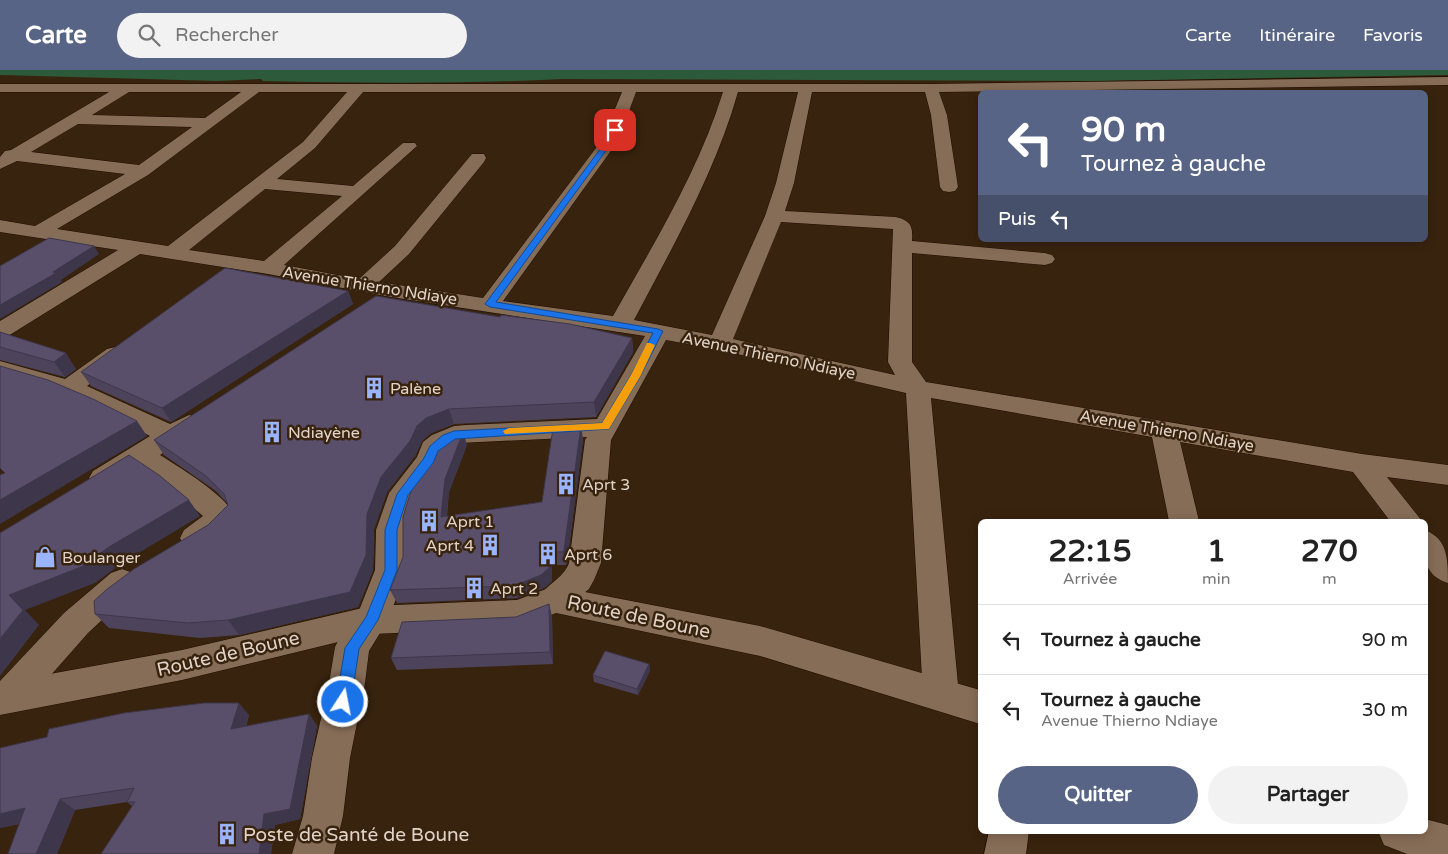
<!DOCTYPE html>
<html lang="fr">
<head>
<meta charset="utf-8">
<style>
  :root { --surface:#fff; --page:#f2f2f2; --text:#222; --muted:#767676; --line:#e0e0e0; --accent:#586485 }
  body { margin:0; font-family:"Varela Round",sans-serif; background:var(--page); color:var(--text); height:100vh; display:flex; flex-direction:column; font-size:19px; white-space:nowrap }
  * { box-sizing:border-box; margin:0 }
  p { font-size:16px; color:var(--muted) }
  .icon { flex:none; width:28px; height:28px; fill:none; stroke:currentColor; stroke-width:2; stroke-linecap:round; stroke-linejoin:round }
  .map { position:relative; flex:1; overflow:hidden }
  .drawer { position:absolute; left:978px; top:449px; width:450px; height:315px; display:flex; flex-direction:column; background:var(--surface); border-radius:8px; box-shadow:0 2px 12px #0003 }
  .drawer>* { flex:none }
  .top-card { position:absolute; left:978px; top:20px; width:450px; height:152px; border-radius:8px; box-shadow:0 2px 12px #0003; background:#586485; color:#fff; overflow:hidden }
  .pin { position:absolute; display:grid; place-items:center; width:42px; height:42px; color:#fff; margin:-21px; border-radius:10px; box-shadow:0 2px 8px #0006 }
  .me { position:absolute; width:55px; margin:-28px; rotate:11deg; stroke-linejoin:round; filter:drop-shadow(0 0 4px #0008) }
  .turn { display:flex; align-items:center; gap:18px; height:105px; padding:0 20px; font-size:22px }
  .turn .icon { width:65px; height:65px; stroke-width:2.5 }
  .turn b { display:block; font-size:35px; line-height:42px }
  .then { display:flex; align-items:center; height:48px; padding:0 20px; background:#0003; gap:10px; font-size:19px }
  .eta { display:flex; justify-content:space-evenly; align-items:center; height:85px; text-align:center }
  .eta b { font-size:30px; font-weight:700; line-height:35px }
  .button { display:flex; gap:10px; margin-top:auto; padding:10px 20px }
  .button a { flex:1; height:58px; border-radius:30px; background:var(--accent); color:#fff; font-size:20px; font-weight:700; line-height:58px; text-align:center }
  .button a+a { background:var(--page); color:var(--text) }
  ul { padding:0; list-style:none }
  li { display:flex; align-items:center; gap:15px; height:70px; padding:0 20px; border-top:1px solid var(--line) }
  li div { flex:1 }
  li b { display:block; font-size:19px }
  li em { font-style:normal }
  header { display:flex; align-items:center; gap:30px; box-sizing:border-box; height:70px; padding:0 25px; background:var(--accent); color:#fff }
  header strong { font-size:24px }
  nav { display:flex; gap:28px; margin-inline-start:auto; font-size:18px }
  .search { width:350px; height:45px; background:var(--page); display:flex; align-items:center; gap:12px; box-sizing:border-box; padding:0 18px; border-radius:28px; color:var(--muted); font-size:19px }
  .map>svg:first-child { display:block }
</style>
</head>
<body>
<header>
<strong>Carte</strong>
<div class="search"><svg class="icon" aria-label="search" viewBox="0 0 24 24"><circle cx="10" cy="10" r="6"/><path d="M15 15l6 6"/></svg>Rechercher</div>
<nav><a>Carte</a><a>Itinéraire</a><a>Favoris</a></nav>
</header>
<div class="map">
<svg width="1448" height="784" viewBox="0 0 1448 784">
  <rect width="100%" height="100%" fill="#38230e"/>
  <!-- green -->
  <path fill="#2d5a3a" d="M0,0H1448V5L1090,11L562,9C463,14 363,13 263,11L261,9L218,11L0,5Z"/>
  <g fill="none" stroke-linecap="round" stroke-linejoin="round">
    <!-- street casing -->
    <g stroke="#1e0c00" stroke-width="1">
      <path id="street" d="M1448,7V15L939,22L947,45L958,117L955,121L949,122L943,121L940,117L931,45L925,22H812L794,113L785,141L896,147C911,151 913,156 912,171L1045,183L1052,185L1055,189L1052,193L1045,195L912,183V292L926,312L1362,384L1448,395V415L1387,407L1422,451H1390L1353,402L1180,372L1199,451H1169L1152,367L931,328L959,625L954,636L941,641L928,636L923,625L906,323L720,280L666,270L611,370L601,493L594,510L589,519L565,538L554,542L543,538L538,529C546,514 563,509 569,493L585,370L587,367L459,373L445,383L439,397L416,426L406,460L407,500L388,550L369,581L365,613L350,688L343,746L334,784H292L303,746L312,688L329,613L335,577L340,567L358,543L375,500L376,460L389,423L417,387L423,372L432,365L454,356L466,355L597,349L645,266L391,227L268,204L140,184L8,266L0,268V251L118,180L0,162V150L35,156L125,104L17,91L0,99V87L5,81L11,80L109,22H0V14H931ZM129,22H241L205,48L92,45ZM259,22H347L303,72L168,176L57,159L148,105ZM363,22H622L602,70L483,228L379,212L409,184L484,92L486,88L484,84H472L395,176L359,209L284,195L417,76L415,73H403L353,116L277,109L315,78ZM636,22H723C698,102 654,173 613,246L503,231L618,71ZM738,22H798L776,113L765,146L712,265L634,250C673,176 715,103 738,22ZM78,54L192,57L139,95L31,82ZM265,119L342,126L264,191L189,180ZM781,152L893,159L888,292L895,305L733,269Z
        M115,277L123,279L127,284L123,289L87,316L170,354L189,345L198,348L202,354L198,360L160,385C179,397 231,428 236,449C229,461 210,478 196,479C193,480 188,477 184,476L180,468L184,460L203,446L171,419L140,398C125,408 111,420 93,415L89,408L93,401L150,366L105,343L60,324L0,306V291L65,309L107,279Z
        M1425,460C1448,469 1448,489 1448,513C1421,504 1425,485 1425,460Z
        M122,499L133,503L138,512L133,521L88,563L21,639L8,643L0,640V611L64,543L111,503Z
        M989,761H1029L1026,784H984Z"/>
    </g>
    <!-- secondary casing -->
    <g stroke="#1e0c00" stroke-width="1">
      <path id="secondary" d="M554,516L760,556L980,620V654L760,586L556,543L520,558L371,564L182,610L0,645V613L182,580L371,536L517,530Z
        M1425,749L1448,755V784H1407L1384,775L1378,761H1425Z"/>
    </g>
    <!-- street -->
    <use href="#street" fill="#866d57" fill-rule="evenodd"/>
    <!-- secondary -->
    <use href="#secondary" fill="#866d57" fill-rule="evenodd"/>
  </g>
  <!-- wall -->
  <path fill="#4d445c" d="M348,221L353,234L171,352L91,316L81,302Z
    M500,247L632,268L633,282L596,347L454,354L431,363L422,371L415,386L387,422L374,459L373,500L358,537L239,565L200,568L109,558L95,544L208,455L228,435L227,433L216,421L164,385L154,370Z
    M0,262L76,299L65,307L0,290Z
    M583,369L567,492L566,495H552V511L544,518L517,528L397,533L390,520L467,375L449,422L447,446L542,432Z
    M549,534L552,547L553,594L397,600L391,588L516,547Z
    M649,594L650,601L638,625L594,612L593,605Z
    M309,644L317,656L300,749L275,755L271,784H101L132,736L127,732L75,740L57,784H8L19,754L0,758V678L249,645L246,657Z"/>
  <!-- shaded-wall -->
  <path fill="#3e374b" d="M94,176L99,184L61,210L62,212L0,249V235Z
    M348,221L353,234L171,352L162,338Z
    M632,268L633,282L596,347L594,332Z
    M66,283L76,299L65,307L54,292Z
    M449,339L454,354L431,363L422,371L415,386L387,422L374,459L373,500L358,537L239,565L228,550L367,444L381,407L417,356L426,348Z
    M137,351L147,366L0,454V430Z
    M581,356L583,369L567,492L566,495L563,482Z
    M463,362L467,375L449,422L445,460L441,447L445,409Z
    M189,430L200,446L122,493L95,513L25,540L39,555L0,606V569L9,525L109,477Z
    M549,482L552,495V511L544,518L517,528L513,516Z
    M549,534L552,547L553,594L550,582Z
    M649,594L650,601L638,625L637,619Z
    M239,633L249,645L241,671L231,659Z
    M309,644L317,656L300,749L275,755L271,784H259L264,744Z
    M60,729L75,740L57,784H36Z
    M25,738L41,749L0,758V744Z"/>
  <!-- building -->
  <path fill="#594f6b" stroke="#3e374b" d="M49,168L94,176L53,202L56,203L0,235V196Z
    M225,198L348,221L162,338L81,302Z
    M376,226L500,247L501,245L570,254L632,268L594,332L449,339L426,348L417,356L410,371L381,407L367,444L366,485L350,522L228,550L188,553L95,544L94,531L106,520L134,499L208,455L228,435L224,424L206,406L154,370Z
    M0,262L66,283L54,292L0,277Z
    M0,296L48,310L93,329L137,351L0,430V405L5,403L0,398Z
    M581,356L564,480L563,482H549V498L541,505L513,516L390,520L403,487V447L413,414L436,385L442,371L456,362H463L445,409L441,447L542,432L553,358Z
    M129,385L159,405L189,430L109,477L81,497L9,525L23,540L0,569V463Z
    M549,534L550,582L391,588L402,552L516,547Z
    M605,581L649,594L637,619L593,605Z
    M204,633H239L231,659L309,644L290,739L264,744L259,784H101L135,732H127L134,718L60,729L36,784H8L25,738L0,744V678L47,667L49,659L124,643Z"/>
  <!-- route -->
  <path fill="#1a73e8" stroke="#114b97" d="M612,59L618,60L613,71L496,232L658,259L663,261L641,305L609,359L455,369L438,381L433,393L408,425L397,460V500L378,550L359,579L351,632L349,637L343,639L338,637L336,632L345,578L366,547L385,500V460L397,424L424,388L430,376L443,365L454,361L602,353L631,305L653,263L490,237L485,234L607,70Z"/>
  <!-- slow -->
  <path fill="#f59e0b" d="M647,273H650L655,275L641,305L609,359L505,364L503,361L509,358L602,353L631,305Z"/>
  <!-- icons -->
  <defs>
    <g id="building-bare" transform="scale(1.725)"><path d="M-4-6H4V6H1V3H-1V6H-4ZM-2.5-4.3h1.7v1.8h-1.7ZM.8-4.3h1.7v1.8H.8ZM-2.5-1h1.7V.8h-1.7ZM.8-1h1.7V.8H.8Z" fill="#9ab5fd" stroke="#38230e" stroke-width="2.5" paint-order="stroke"/></g>
    <g id="shop-bare" transform="scale(1.725)"><path d="M-5-2.5h2.3a2.7 3.5 0 0 1 5.4 0H5L5.5 6h-11ZM-1.5-2.5h3a1.5 2.3 0 0 0-3 0Z" fill="#9ab5fd" stroke="#38230e" stroke-width="2.5" paint-order="stroke"/></g>
  </defs>
  <g fill-rule="evenodd">
    <use href="#building-bare" x="374" y="318"/>
    <use href="#building-bare" x="272" y="362"/>
    <use href="#building-bare" x="566" y="414"/>
    <use href="#building-bare" x="429" y="451"/>
    <use href="#building-bare" x="490" y="475"/>
    <use href="#building-bare" x="548" y="484"/>
    <use href="#shop-bare" x="45" y="487"/>
    <use href="#building-bare" x="474" y="518"/>
    <use href="#building-bare" x="227" y="764"/>
  </g>
  <g text-anchor="middle" stroke-width="5" stroke-linejoin="round" paint-order="stroke">
    <!-- street labels -->
    <g font-size="16" fill="#e1d3c7" stroke="#38230e">
      <text transform="translate(370 215) rotate(9)" y="6">Avenue Thierno Ndiaye</text>
      <text transform="translate(769 285) rotate(12)" y="6">Avenue Thierno Ndiaye</text>
      <text transform="translate(1167 360) rotate(10)" y="6">Avenue Thierno Ndiaye</text>
    </g>
    <!-- poi labels -->
    <g font-size="16" fill="#e1d3c7" stroke="#38230e" text-anchor="start">
      <text x="390" y="324">Palène</text>
      <text x="288" y="368">Ndiayène</text>
      <text x="582" y="420">Aprt 3</text>
      <text x="446" y="457">Aprt 1</text>
      <text x="474" y="481" text-anchor="end">Aprt 4</text>
      <text x="564" y="490">Aprt 6</text>
      <text x="62" y="493">Boulanger</text>
      <text x="490" y="524">Aprt 2</text>
    </g>
    <!-- near-street labels -->
    <g font-size="19" fill="#e1d3c7" stroke="#38230e">
      <text transform="translate(639 546) rotate(12)" y="7">Route de Boune</text>
      <text transform="translate(228 583) rotate(-13)" y="7">Route de Boune</text>
    </g>
    <!-- near-poi labels -->
    <g font-size="19" fill="#e1d3c7" stroke="#38230e" text-anchor="start">
      <text x="243" y="771">Poste de Santé de Boune</text>
    </g>
  </g>
</svg>
<div class="pin" style="left:615px;top:60px;background:#d93025"><svg class="icon" aria-label="arrive" viewBox="0 0 24 24"><path d="M6 21V4h12l-3 4 3 4H6"/></svg></div>
<svg class="me" style="left:343px;top:632px" viewBox="-20 -20 40 40"><circle r="17" fill="#1a73e8" stroke="#fff" stroke-width="3"/><path d="M0-11L8 9 0 5-8 9z" fill="#fff"/></svg>
<div class="top-card">
<div class="turn"><svg class="icon" aria-label="left" viewBox="0 0 24 24"><path d="M17 20v-9H6M10 6l-5 5 5 5"/></svg><div><b>90 m</b>Tournez à gauche</div></div>
<div class="then">Puis<svg class="icon" aria-label="left" viewBox="0 0 24 24"><path d="M17 20v-9H6M10 6l-5 5 5 5"/></svg></div>
</div>
<section class="drawer">
<div class="eta">
<div><b>22:15</b><p>Arrivée</p></div>
<div><b>1</b><p>min</p></div>
<div><b>270</b><p>m</p></div>
</div>
<ul>
<li><svg class="icon" aria-label="left" viewBox="0 0 24 24"><path d="M17 20v-9H6M10 6l-5 5 5 5"/></svg><div><b>Tournez à gauche</b></div><em>90 m</em></li>
<li><svg class="icon" aria-label="left" viewBox="0 0 24 24"><path d="M17 20v-9H6M10 6l-5 5 5 5"/></svg><div><b>Tournez à gauche</b><p>Avenue Thierno Ndiaye</p></div><em>30 m</em></li>
</ul>
<div class="button"><a>Quitter</a><a>Partager</a></div>
</section>
</div>
</body>
</html>
